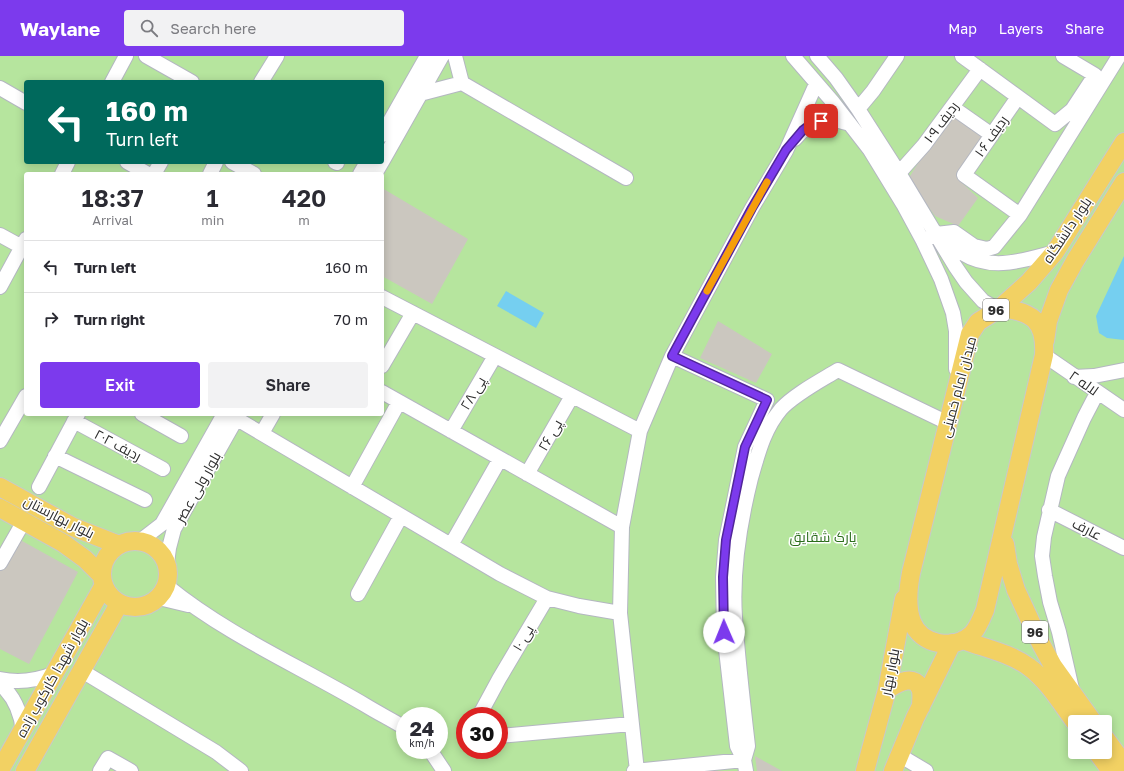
<!DOCTYPE html>
<html lang="en">
<head>
<meta charset="utf-8">
<style>
  :root { --surface:#fff; --page:#f2f2f3; --text:#2b2b33; --muted:#7c7c81; --line:#e1e1e2; --accent:#7c3aed }
  body { margin:0; font-family:"Golos Text",Cairo,sans-serif; background:var(--page); color:var(--text); height:100vh; display:flex; flex-direction:column; font-size:15px; white-space:nowrap }
  * { box-sizing:border-box; margin:0 }
  p { font-size:13px; color:var(--muted) }
  .icon { flex:none; width:22px; height:22px; fill:none; stroke:currentColor; stroke-width:2; stroke-linecap:round; stroke-linejoin:round }
  .map { position:relative; flex:1; overflow:hidden }
  .panel { position:absolute; left:24px; top:116px; width:360px; height:244px; display:flex; flex-direction:column; background:var(--surface); border-radius:4px; box-shadow:0 2px 10px #0003 }
  .panel>* { flex:none }
  .top-card { position:absolute; left:24px; top:24px; width:360px; height:84px; border-radius:4px; box-shadow:0 2px 10px #0003; background:#00695c; color:#fff; overflow:hidden }
  .fabs { position:absolute; left:1068px; top:659px; display:grid; gap:8px }
  .fabs a { display:grid; place-items:center; width:44px; height:44px; border-radius:4px; background:var(--surface); box-shadow:0 2px 10px #0003; font-size:20px }
  .speed { position:absolute; left:396px; top:651px; display:flex; gap:8px; font-size:20px; font-weight:700; text-align:center }
  .speed>* { display:grid; place-content:center; width:52px; height:52px; border-radius:50%; background:var(--surface); box-shadow:0 2px 10px #0003; line-height:1 }
  .speed small { font-size:10px; font-weight:400 }
  .speed .limit { border:6px solid #d22; background:#fff; color:#111 }
  .pin { position:absolute; display:grid; place-items:center; width:34px; height:34px; color:#fff; margin:-17px; border-radius:8px; box-shadow:0 2px 6px #0006 }
  .me { position:absolute; width:44px; margin:-22px; rotate:359deg; stroke-linejoin:round; filter:drop-shadow(0 0 3px #0008) }
  .turn { display:flex; align-items:center; gap:14px; height:84px; padding:0 16px; font-size:18px }
  .turn .icon { width:52px; height:52px; stroke-width:2.5 }
  .turn b { display:block; font-size:28px; line-height:34px }
  .eta { display:flex; justify-content:space-evenly; align-items:center; height:68px; text-align:center }
  .eta b { font-size:24px; font-weight:600; line-height:28px }
  .button { display:flex; gap:8px; margin-top:auto; padding:8px 16px }
  .button a { flex:1; height:46px; border-radius:4px; background:var(--accent); color:#fff; font-size:16px; font-weight:600; line-height:46px; text-align:center }
  .button a+a { background:var(--page); color:var(--text) }
  ul { padding:0; list-style:none }
  li { display:flex; align-items:center; gap:12px; height:52px; padding:0 16px; border-top:1px solid var(--line) }
  li div { flex:1 }
  li b { display:block; font-size:15px }
  li em { font-style:normal }
  header { display:flex; align-items:center; gap:24px; box-sizing:border-box; height:56px; padding:0 20px; background:var(--accent); color:#fff }
  header strong { font-size:19px }
  nav { display:flex; gap:22px; margin-inline-start:auto; font-size:14px }
  .search { width:280px; height:36px; background:var(--page); display:flex; align-items:center; gap:10px; box-sizing:border-box; padding:0 14px; border-radius:4px; color:var(--muted); font-size:15px }
  .map>svg:first-child { display:block }
</style>
</head>
<body>
<header>
<strong>Waylane</strong>
<div class="search"><svg class="icon" aria-label="search" viewBox="0 0 24 24"><circle cx="10" cy="10" r="6"/><path d="M15 15l6 6"/></svg>Search here</div>
<nav><a>Map</a><a>Layers</a><a>Share</a></nav>
</header>
<div class="map">
<svg width="1124" height="715" viewBox="0 0 1124 715">
  <rect width="100%" height="100%" fill="#efe9e1"/>
  <!-- green -->
  <path fill="#b6e59e" fill-rule="evenodd" d="M0,0H1124V715H0ZM26,26H382V106H26ZM26,118H382V358H26ZM405,660H439V694H405ZM465,660H499V694H465ZM1075,666H1105V696H1075Z"/>
  <!-- water -->
  <path fill="#75cff0" d="M1124,200V284L1107,282L1099,277L1096,260Z
    M506,235L544,257L536,272L497,250Z"/>
  <!-- building -->
  <path fill="#cbc7bf" d="M952,56L985,80L958,123L978,142L958,170L935,160L908,123L927,93Z
    M382,132L468,183L432,248L382,220Z
    M718,265L772,298L756,327L700,302Z
    M15,481L78,516L29,608L0,593V509Z
    M755,700L782,715H757Z"/>
  <g fill="none" stroke-linecap="round" stroke-linejoin="round">
    <!-- minor casing -->
    <g stroke="#b4b7c1" stroke-width="16">
      <path id="minor" d="M146,0L192,26
        M455,0L462,27L626,122
        M793,0L832,45L870,94L903,148L923,185L941,223L953,257L956,275V313
        M817,0L836,22L858,53L899,117L955,210L966,226L983,245L997,253
        M962,0L1055,68L1072,54L1081,61
        M1063,0L1095,19L1072,54
        M112,26L126,0
        M261,26L277,0
        M0,32L26,47
        M420,38L462,27
        M1018,41L964,119L1020,159
        M952,51L992,79
        M858,53L873,35L897,0
        M382,79L427,0
        M795,83C810,64 827,60 850,68
        M127,106L148,118
        M232,106L254,118
        M335,106L337,107
        M382,106L442,0
        M899,117L924,89L980,13
        M62,118L68,106
        M154,118L161,106
        M210,118L216,106
        M360,118L367,106
        M375,118L382,106
        M0,179L22,191
        M929,182L936,178L954,176L974,190L987,193L994,191L1020,159L1119,0
        M942,182C948,187 955,193 962,197C992,216 1024,204 1055,196
        M0,231L26,183
        M382,241L640,375
        M1044,299L1124,354
        M382,310L413,257
        M1074,321L1094,320L1124,314
        M382,336L622,471
        M142,358L181,380
        M237,363L500,518L547,542L579,550L620,557
        M74,365L163,413
        M451,375L495,300
        M262,377L273,358
        M0,385L26,340
        M55,400L145,444
        M527,418L572,340
        M39,431L78,358
        M352,431L399,346
        M1049,454L1124,492
        M140,485L162,468L224,358
        M451,489L500,403
        M0,507L24,465
        M167,507L169,492L174,473L239,358
        M167,530C227,579 299,610 365,649C378,657 392,664 405,672
        M358,538L401,460
        M159,542L188,549
        M82,615L216,696L241,715
        M0,623C19,627 35,625 53,618
        M0,628C14,640 21,657 23,675
        M1072,633L1059,576L1050,546L1045,520L1042,500L1044,481L1058,420L1084,362L1097,337
        M479,660L499,623L547,542
        M499,680L631,668
        M430,694L444,715
        M899,699L926,715
        M100,715L108,702L131,715
        M634,715L744,704L737,690L724,576L723,521L726,484L745,391L767,344L672,300
        M637,715L620,557L622,471L640,375L672,300L752,152L786,95L816,28
        M746,715L744,704L748,690C743,647 738,604 735,561C732,515 740,466 751,422C758,398 764,373 781,353C795,338 820,325 838,314L948,367"/>
    </g>
    <!-- major casing -->
    <g stroke="#c9c9c9" stroke-width="20">
      <path id="major" d="M1000,252C1032,255 1046,265 1044,299L985,554C982,561 978,572 972,578C954,595 921,589 912,566C906,550 908,533 911,517L970,278L978,266Z
        M1000,252L1029,226L1055,196L1124,86
        M1045,285L1048,265L1059,234L1075,205L1124,126
        M0,431L73,471L119,489
        M0,452L63,487L85,503L102,520
        M102 518a33 33 0 1 1 66 0a33 33 0 1 1-66 0Z
        M1005,488L1008,508L1016,534L1041,588L1053,610L1093,666
        M963,584C984,592 1010,597 1029,611C1048,625 1061,647 1075,666
        M887,634C897,627 916,616 921,635C922,640 921,646 921,651
        M1105,682L1124,708
        M1097,696L1111,715
        M0,714L104,529
        M25,715L119,548
        M865,715L887,634L904,543
        M893,715L915,662L952,587"/>
    </g>
    <!-- minor -->
    <use href="#minor" stroke="#fff" stroke-width="14"/>
    <!-- major -->
    <use href="#major" stroke="#f2d163" stroke-width="18"/>
  </g>
  <g fill="none" stroke-linecap="round" stroke-linejoin="round">
    <!-- route casing -->
    <g stroke="#51269a" stroke-width="10">
      <path id="route" d="M724,576L723,521L726,484L745,391L767,344L672,300L752,152L786,94L803,74L811,68L821,65"/>
    </g>
    <!-- route -->
    <use href="#route" stroke="#7c3aed" stroke-width="7"/>
    <!-- slow -->
    <path stroke="#f59e0b" stroke-width="7" d="M707,235L767,126"/>
  </g>
  <g text-anchor="middle" stroke-width="3" stroke-linejoin="round" paint-order="stroke">
    <!-- shield labels -->
    <g fill="#fff" stroke="#6d6d6d" stroke-width="1">
      <rect x="983" y="243" width="26" height="22" rx="3"/>
      <rect x="1022" y="565" width="26" height="22" rx="3"/>
    </g>
    <g font-size="13" font-weight="bold" fill="#2e2e2e">
      <text x="996" y="259">96</text>
      <text x="1035" y="581">96</text>
    </g>
    <!-- street labels -->
    <g font-size="14" fill="#2e2e2e" stroke="#fff">
      <text transform="translate(941 66) rotate(-53)" y="5">ردیف ۱۰۹</text>
      <text transform="translate(991 80) rotate(-55)" y="5">ردیف ۱۰۶</text>
      <text transform="translate(1067 174) rotate(-56)" y="5">بلوار دانشگاه</text>
      <text transform="translate(1084 327) rotate(35)" y="5">لاله ۲</text>
      <text transform="translate(958 331) rotate(-75)" y="5">میدان امام خمینی</text>
      <text transform="translate(473 337) rotate(-59)" y="5">پی ۲۸</text>
      <text transform="translate(550 379) rotate(-60)" y="5">پی ۲۶</text>
      <text transform="translate(118 389) rotate(28)" y="5">ردیف ۲۰۲</text>
      <text transform="translate(198 431) rotate(-61)" y="5">بلوار ولی عصر</text>
      <text transform="translate(59 461) rotate(27)" y="5">بلوار بهارستان</text>
      <text transform="translate(1087 473) rotate(27)" y="5">عارف</text>
      <text transform="translate(523 582) rotate(-59)" y="5">پی ۱۰</text>
      <text transform="translate(890 616) rotate(-79)" y="5">بلوار بهار</text>
      <text transform="translate(52 622) rotate(-61)" y="5">بلوار شهدا کارکوب زاده</text>
    </g>
    <!-- park labels -->
    <g font-size="14" fill="#2c6e1b" stroke="#fff">
      <text x="823" y="486">پارک شقایق</text>
    </g>
  </g>
</svg>
<div class="fabs">
<a><svg class="icon" aria-label="layers" viewBox="0 0 24 24"><path d="M12 4l9 5-9 5-9-5zM3 14l9 5 9-5"/></svg></a>
</div>
<div class="speed"><div>24<small>km/h</small></div><div class="limit">30</div></div>
<div class="pin" style="left:821px;top:65px;background:#d93025"><svg class="icon" aria-label="arrive" viewBox="0 0 24 24"><path d="M6 21V4h12l-3 4 3 4H6"/></svg></div>
<svg class="me" style="left:724px;top:576px" viewBox="-20 -20 40 40"><circle r="19" fill="#fff"/><path d="M0-13L10 11 0 6-10 11z" fill="#7c3aed"/></svg>
<div class="top-card">
<div class="turn"><svg class="icon" aria-label="left" viewBox="0 0 24 24"><path d="M17 20v-9H6M10 6l-5 5 5 5"/></svg><div><b>160 m</b>Turn left</div></div>
</div>
<section class="panel">
<div class="eta">
<div><b>18:37</b><p>Arrival</p></div>
<div><b>1</b><p>min</p></div>
<div><b>420</b><p>m</p></div>
</div>
<ul>
<li><svg class="icon" aria-label="left" viewBox="0 0 24 24"><path d="M17 20v-9H6M10 6l-5 5 5 5"/></svg><div><b>Turn left</b></div><em>160 m</em></li>
<li><svg class="icon" aria-label="right" viewBox="0 0 24 24"><path d="M7 20v-9h11M14 6l5 5-5 5"/></svg><div><b>Turn right</b></div><em>70 m</em></li>
</ul>
<div class="button"><a>Exit</a><a>Share</a></div>
</section>
</div>
</body>
</html>
